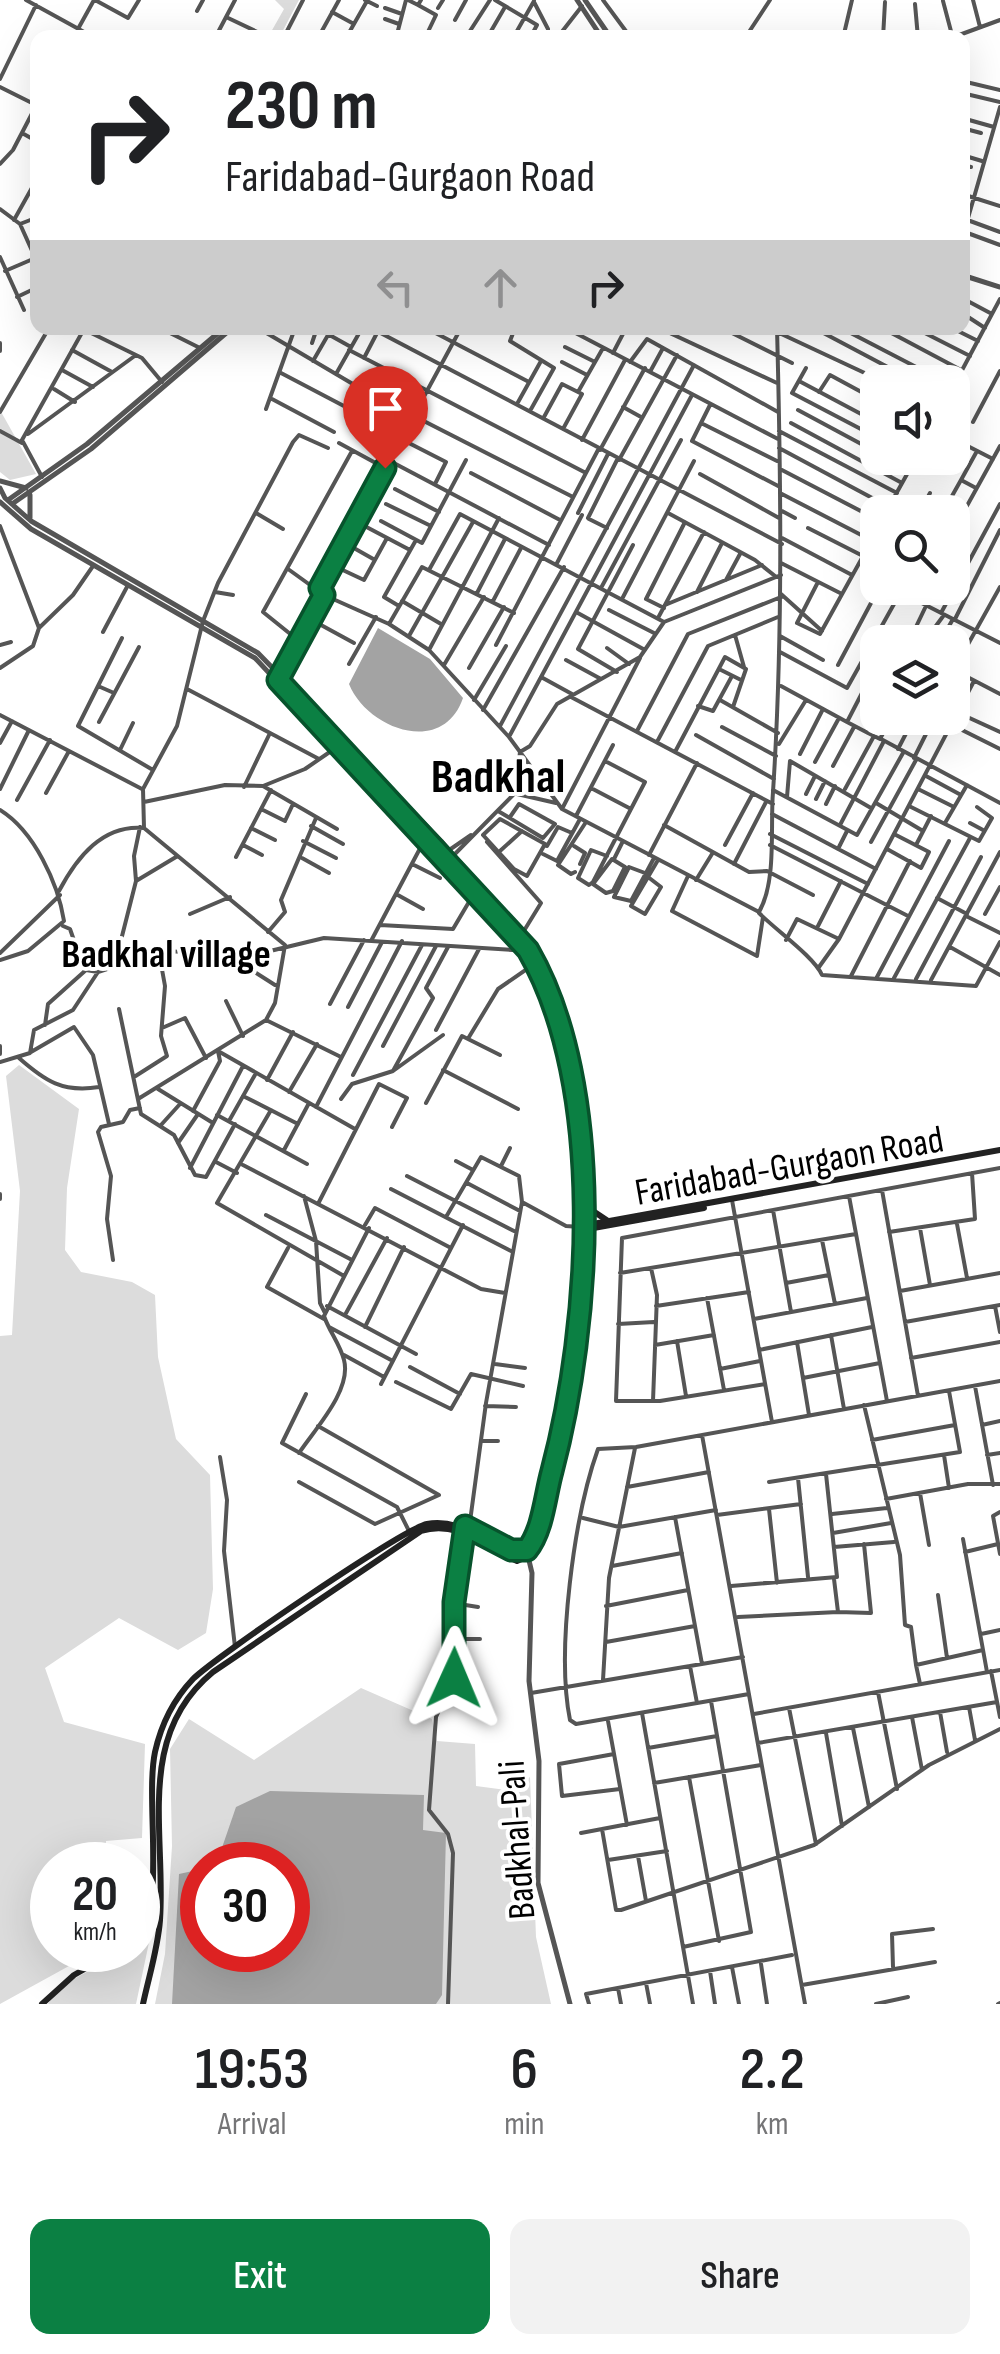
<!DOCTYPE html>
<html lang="en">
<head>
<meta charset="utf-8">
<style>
  :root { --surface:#fff; --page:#f2f2f2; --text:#202124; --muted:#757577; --accent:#0b8043 }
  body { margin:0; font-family:"Sofia Sans Condensed",sans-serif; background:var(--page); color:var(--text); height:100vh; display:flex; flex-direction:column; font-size:38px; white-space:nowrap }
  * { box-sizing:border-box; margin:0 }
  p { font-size:32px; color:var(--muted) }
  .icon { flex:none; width:55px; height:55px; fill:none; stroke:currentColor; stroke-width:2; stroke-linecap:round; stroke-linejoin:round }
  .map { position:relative; height:2004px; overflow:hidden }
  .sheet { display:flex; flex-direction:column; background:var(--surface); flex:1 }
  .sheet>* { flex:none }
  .hud { position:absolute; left:30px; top:30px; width:940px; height:305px; border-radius:20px; box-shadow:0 10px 40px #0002; background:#fff; color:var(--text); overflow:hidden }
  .buttons { position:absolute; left:860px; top:365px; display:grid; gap:20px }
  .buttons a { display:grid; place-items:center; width:110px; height:110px; border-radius:20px; background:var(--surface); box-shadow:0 10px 40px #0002; font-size:50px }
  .speed { position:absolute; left:30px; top:1842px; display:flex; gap:20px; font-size:50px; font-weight:700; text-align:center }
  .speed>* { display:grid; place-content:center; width:130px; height:130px; border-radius:50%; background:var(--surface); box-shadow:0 10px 40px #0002; line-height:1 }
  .speed small { font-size:25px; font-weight:400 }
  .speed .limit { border:15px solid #d22; background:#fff; color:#111 }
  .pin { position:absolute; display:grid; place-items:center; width:85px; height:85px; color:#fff; margin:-102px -42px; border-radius:50% 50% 50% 0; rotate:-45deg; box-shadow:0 0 10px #0007 }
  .pin .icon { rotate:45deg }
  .me { position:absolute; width:110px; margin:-55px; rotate:1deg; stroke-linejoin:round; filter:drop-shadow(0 0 8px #0008) }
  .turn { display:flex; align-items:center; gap:35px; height:210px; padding:0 30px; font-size:45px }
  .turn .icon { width:130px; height:130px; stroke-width:2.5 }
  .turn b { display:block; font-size:70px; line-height:85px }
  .lanes { display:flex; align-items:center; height:95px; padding:0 30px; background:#0003; justify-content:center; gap:50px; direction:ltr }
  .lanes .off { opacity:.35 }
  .eta { display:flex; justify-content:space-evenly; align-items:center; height:170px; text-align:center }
  .eta b { font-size:60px; font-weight:600; line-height:70px }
  .primary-button { display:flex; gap:20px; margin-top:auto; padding:20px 30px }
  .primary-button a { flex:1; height:115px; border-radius:20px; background:var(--accent); color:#fff; font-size:40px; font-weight:600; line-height:115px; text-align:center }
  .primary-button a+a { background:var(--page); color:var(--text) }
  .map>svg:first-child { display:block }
</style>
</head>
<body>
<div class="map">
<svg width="1000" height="2004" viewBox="0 0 1000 2004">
  <rect width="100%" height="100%" fill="#fff"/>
  <!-- green -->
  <path fill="#dcdcdc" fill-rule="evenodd" d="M275,0H299L280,36L271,32L284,9Z
    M0,410L36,474L10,480L0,472Z
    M19,1065L79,1109L67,1188L65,1250L81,1272L132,1282L155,1295L158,1357L176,1439L210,1475L213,1589L206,1633L178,1650L119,1618L45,1668L64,1722L145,1744L142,1838L106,1841L105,1865H52V1950H98L0,2004V1336L12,1335L20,1191L6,1076Z
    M361,1688L432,1719L437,1741L475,1744L476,1786L513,1791L530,1777L536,1937L551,2004H155L165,1954L172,1846L170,1749L189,1719L254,1760ZM202,1865H288V1950H202Z
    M151,1933L136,2004H48C67,1971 127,1960 151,1933Z"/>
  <!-- water -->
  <path fill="#a3a3a3" d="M378,628L430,659L463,698C443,757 367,729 349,684Z
    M270,1791L424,1795L423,1830L446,1833L442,1995L436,2004H172L179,1874L202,1869V1950H288V1865H216L236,1807Z"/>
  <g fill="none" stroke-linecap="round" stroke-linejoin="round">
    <!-- minor -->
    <path stroke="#555" stroke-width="4" d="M26,0L95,38
      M95,0L128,18L139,0
      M365,0L377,6
      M408,0L418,5L421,0
      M495,0L537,25L530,38
      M603,0L631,38
      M973,0L980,27
      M943,1L952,35
      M534,2L548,29
      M915,4L918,38
      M418,5L436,15L425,38
      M385,8L402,14
      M438,8L443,0
      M197,11L203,0
      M332,12L354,24
      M226,17L270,38
      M385,19L399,24
      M455,20L466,0
      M470,31L490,0
      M285,35L303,0
      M73,38L94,0
      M215,38L235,0
      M318,38L339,0
      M346,38L367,1
      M396,38L406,0
      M449,38L452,32L463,38
      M487,38L505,7
      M513,38L534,1
      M557,38L582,6
      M745,38L770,0
      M843,38L852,0
      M883,38L885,2
      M951,38L1000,20
      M0,79L36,5
      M962,81L1000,90
      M0,87L36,105
      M962,93L1000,102
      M962,118L994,127
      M962,128L981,133
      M22,133L38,142
      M962,155L982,161
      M0,164L13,150L38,102
      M962,165L971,167
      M962,194L1000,206
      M0,209L20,224L38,264
      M962,218L1000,232
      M14,220L38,177
      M20,224L38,217
      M962,231L1000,245
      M964,232L1000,107
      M0,257L24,310
      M5,271L33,259
      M17,297L38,287
      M962,298L992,314
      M962,313L985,328
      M81,328L142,358L162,382
      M160,328L200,348
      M258,328L363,390L573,497
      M371,328L782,544
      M426,328L529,382
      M515,328L510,341L554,368L530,411
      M566,328L778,439
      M659,328L777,383
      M722,328L792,363
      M814,328L916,382
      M841,328L945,382
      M882,328L961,370
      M915,328L970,356
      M952,328L978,341
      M777,332L884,382
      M0,343V351
      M312,343L317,328L351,347
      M565,347L595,362
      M72,350L112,372
      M349,350L586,473
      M613,353L626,328
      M364,358L378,331
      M313,361L328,335
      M562,362L587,375
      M630,362L647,339L778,412
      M806,368L792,393L878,438
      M62,370L93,387
      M651,370L663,348
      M281,373L401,436
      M336,374L362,328
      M799,381L878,423
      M54,389L75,402
      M952,389L1000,299
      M578,392L603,348
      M819,392L830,375L878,401
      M272,399L334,432
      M517,404L541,361
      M710,405L692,441L780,487
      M623,407L641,417
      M266,409L295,328
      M798,410L878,453
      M0,412L49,328
      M544,417L562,384L582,394L563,429
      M973,422L1000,371
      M701,423L777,461
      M791,423L902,483
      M0,431L22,443
      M779,431L897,493
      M28,434L136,355
      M952,438L993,459
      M401,439L446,462L435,484
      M582,440L625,360
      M339,443L383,467
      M779,448L889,507
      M600,450L645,368
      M885,458L909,471
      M619,460L677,355
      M390,461L549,545
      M780,469L878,520
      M471,473L560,520
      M700,474L779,518
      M42,477L22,440L84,329
      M961,480L977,451
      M395,489L439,512
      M780,493L869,539
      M386,504L431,526
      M923,506L934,512
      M782,511L795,518
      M886,512L916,458
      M920,512L930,493
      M943,512L961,480L976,488
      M256,513L283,529
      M578,513L608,454
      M668,513L755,560L775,576
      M588,518L617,460
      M589,519L607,528
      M381,521L422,543L466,460
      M357,522L410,550
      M0,526L39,628L33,646L0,668
      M808,528L863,556
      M952,533L1000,446
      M782,538L852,575
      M345,543L375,560
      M557,563L582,515
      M781,563L842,594
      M332,565L364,580L387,538
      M288,569L324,595
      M429,570L460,514L664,622
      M726,580L740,554
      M818,582L797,623L820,634L878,529
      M601,588L681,440
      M320,589L461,328
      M215,592L233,595
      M697,592L722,543
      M477,593L505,539
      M902,593L1000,643
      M781,594L822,631
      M622,599L694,461
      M402,601L441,624
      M493,601L521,548
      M665,605L762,565
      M399,606L384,597L416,540
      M664,608L646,599L685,522
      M609,610L654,633
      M576,612L645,650
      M941,613L1000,504
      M658,618L704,532
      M310,619L354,643
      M955,619L1000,530
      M389,624L422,567L514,613
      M39,628L73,595L93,566
      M914,631L925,608
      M103,632L128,585
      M735,635L744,667
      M409,636L473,522
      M780,636L823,660
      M122,638L78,726L153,770
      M299,641L263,612L352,451
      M899,642L906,630
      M924,642L944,615
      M940,642L953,619
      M0,645L11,642
      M496,645L598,450
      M607,648L629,664
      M429,650L499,518
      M780,652L847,688L903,588
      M566,660L601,679
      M349,664L376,617
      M444,665L484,597
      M838,665L879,588
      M469,668L504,607
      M719,669L741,680
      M954,670L1000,694
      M617,672L578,649L633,545
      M952,673L1000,587
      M280,676L324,595L389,624L429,650L509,737L562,809L759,912C777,881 770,826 773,792C783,637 781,483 777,328
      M541,677L572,694
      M98,686L114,693
      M781,686L847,722
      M187,689L319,759
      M571,697L773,804
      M474,700L506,646
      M720,700L778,733
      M698,706L713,711L732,676
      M483,710L564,567
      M952,710L1000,732
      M0,715L142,789
      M878,715L868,733L880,739L891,718
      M99,722L139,647
      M952,725L1000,749
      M500,726L694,365
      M722,727L776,756
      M637,731L688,634L781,597
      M868,733L847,722L878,662
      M510,735L692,395
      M696,735L774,779
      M881,739L1000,803
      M657,742L708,646L778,617
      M0,743L12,721
      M779,744L806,700
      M898,749L914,718
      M120,750L133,723
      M675,752L725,657L746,669L733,707
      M800,754L823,709
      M914,758L934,718
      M605,761L645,782L593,882L589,885L578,878L591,850L607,856
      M815,762L839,718
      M833,766L854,727
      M926,776L961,795
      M263,786L337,829
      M244,787L270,733
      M591,788L631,809
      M0,789L29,730
      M845,789L874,736
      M918,789L954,807
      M773,790L857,835L903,753
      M46,793L69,751
      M517,794L556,803
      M806,794L815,776
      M787,797L790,761L871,808
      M816,799L825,781
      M17,800L50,740
      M144,802L225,785L263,786L305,769L337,747
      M876,803L923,831
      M826,804L835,786
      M909,806L979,841L992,818L977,807
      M261,809L285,821L293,804
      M562,809L640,658
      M0,810C34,831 58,883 64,921L28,951L0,960
      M498,811L543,838L555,824L519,804L510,817
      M772,814L876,869
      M576,816L613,745
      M500,819L545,844L527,876L514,869L483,835Z
      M945,823L967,785
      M970,823L983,830
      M664,825L749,872L767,871L813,895
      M840,825L884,741
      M311,826L343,844
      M251,828L275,840
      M770,834L868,884
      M303,841L336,858
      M487,842L541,903L522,934
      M871,842L916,760
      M243,845L262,855
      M725,845L753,793
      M770,845L908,916
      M916,845L931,816
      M547,846L558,827L572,833
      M574,846L585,853L580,864
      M838,849L847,831
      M887,849L921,868L929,852L894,834
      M500,851L522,831
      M543,854L557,861L580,819
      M442,855L471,835
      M649,855L697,763
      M236,857L271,790
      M302,858L329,873
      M612,859L625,867L613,891L606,893L593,884Z
      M614,859L623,841
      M448,861L515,793L520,752L530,746L557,704L640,657L664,622L781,575
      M412,864L440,878
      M734,864L766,802
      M575,872L571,874L558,865L586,822
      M645,873L629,867L614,897L631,901L654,858
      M688,876L672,911L757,956L763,917
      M648,877L661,887L645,914L631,906L658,860
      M696,880L712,854
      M136,881L134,856L140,827
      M59,891C77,857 103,824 144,828
      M396,894L423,909
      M937,898L967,914
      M759,913C777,931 814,957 822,975L976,986L1000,942
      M190,914L230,897
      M985,914L1000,887
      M966,916L1000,933
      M380,925L453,929L476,890
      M63,926L70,929L84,969
      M817,928L841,881
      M268,932L285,912L281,900L316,818
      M786,940L797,919L839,939
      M371,941L425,839
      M950,947L1000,975
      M119,948L136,881L176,857
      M0,953L60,895
      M234,959L275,985
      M819,967L839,939L974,681
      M851,976L910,861
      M877,977L949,841
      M894,978L970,838
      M916,979L981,857
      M931,980L1000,852
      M226,1001L243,1036
      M330,1004L364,940
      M348,1007L382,942
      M119,1009L141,1114L174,1135L195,1175L206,1177L235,1124
      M266,1020L341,1057
      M45,1025L48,1004L86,970L98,972
      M162,1028L185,1018L206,1058
      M436,1030L479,949
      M469,1037L498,989L540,960
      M0,1046V1054
      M383,1046L436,946
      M218,1051L355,1129
      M31,1052L74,1027L93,1055L109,1124
      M19,1058C45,1081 63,1093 99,1087
      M0,1062L30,1053L34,1030L73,1010L98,972L159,952L199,951L237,959L324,938L528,951
      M443,1070L518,1109
      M393,1071L433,998L426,988L448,947
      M353,1075L422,945
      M134,1077L167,1056L161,1036L165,986L159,953
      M267,1080L293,1032
      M158,1089L213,1123
      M289,1092L317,1044
      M243,1096L298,1124
      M138,1099L266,1020L275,1003L285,945L144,828L143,789L177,726L203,621L218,583L293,442L299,435L328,448
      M341,1099L352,1084L393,1071L443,1035
      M426,1103L462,1036L500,1055
      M316,1107L402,941
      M271,1110L217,1203L344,1276
      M193,1111L220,1061L218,1051
      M217,1115L307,1164
      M229,1121L256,1073
      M161,1125L180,1104
      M178,1143L198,1114
      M284,1150L309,1103
      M456,1161L473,1170
      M216,1162L237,1173
      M243,1165L481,1289L505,1293
      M501,1166L510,1148
      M190,1168L243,1066
      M407,1176L514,1231
      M467,1183L520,1211
      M391,1189L511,1251
      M882,1190L918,1396
      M0,1194V1199
      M304,1196L316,1241L320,1303L325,1313
      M849,1196L887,1401
      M732,1200L772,1422
      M319,1202L379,1084L407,1098L392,1127
      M522,1202L566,1226L580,1227
      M773,1210L791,1312
      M266,1215L352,1260
      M446,1217L481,1157L519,1176L522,1202L486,1403L469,1529
      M957,1224L967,1278
      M365,1225L375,1208L451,1248
      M920,1228L930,1285
      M889,1232L975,1219L972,1173
      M822,1240L835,1304
      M288,1248L267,1287L324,1319
      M113,1260L107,1219L111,1176L98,1132L101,1127L123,1122L130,1110L140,1108
      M651,1268L657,1295L653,1401
      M620,1273L856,1234
      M786,1283L829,1275
      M900,1291L1000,1273
      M707,1298L724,1390
      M327,1306L416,1354
      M656,1306L749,1292
      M995,1306L1000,1332
      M345,1315L387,1238
      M754,1319L867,1298
      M905,1322L1000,1305
      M618,1324L654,1322
      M329,1327L391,1360
      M365,1327L404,1247
      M831,1335L844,1409
      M677,1341L686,1396
      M797,1342L809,1415
      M655,1345L714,1335
      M759,1350L872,1327
      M344,1355L384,1377
      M911,1358L1000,1342
      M495,1364L525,1368
      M410,1367L460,1394
      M720,1369L760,1361
      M803,1378L880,1363
      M396,1382L451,1409L471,1374L523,1386
      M381,1384L463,1225
      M765,1384L660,1401H616L622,1238L1000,1168
      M975,1386L993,1485
      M306,1394L282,1443L397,1507L409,1531
      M864,1405L900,1555L905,1625L911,1627L916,1665
      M485,1406L516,1407
      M982,1425L1000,1421
      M702,1435L805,2004
      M872,1440L955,1425
      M482,1441H498
      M299,1453C315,1429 352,1390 344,1360C340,1344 329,1331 324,1316L369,1228
      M944,1455L949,1488
      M987,1455L1000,1453
      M220,1457L227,1500L224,1551L235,1647
      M798,1478L808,1577
      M299,1482L375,1524L439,1495L318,1426
      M769,1482L960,1452L949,1391
      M627,1487L709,1472
      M920,1493L929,1545
      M886,1499L968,1484H1000
      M769,1509L777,1583
      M1000,1512L993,1516L1000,1554
      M832,1514L887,1508
      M717,1515L801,1504
      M675,1517L702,1664
      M583,1518L619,1527L716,1510
      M833,1533L891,1523
      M963,1539L987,1672
      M834,1547L894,1542
      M965,1552L998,1544
      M612,1566L682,1553
      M834,1579L838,1612L871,1613L864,1544
      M731,1586L837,1577L826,1474
      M938,1595L947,1658
      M453,1603L478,1607
      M606,1606L688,1590
      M738,1617L838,1612
      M981,1634L1000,1630
      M456,1639H480
      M606,1642L695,1626
      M690,1666L697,1703
      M991,1671L1000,1717
      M603,1680L609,1578L635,1448
      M920,1684L916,1665L983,1650
      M878,1692L897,1789
      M531,1693L743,1657
      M749,1694L576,1724L570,1720C556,1651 574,1516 598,1449L636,1447L1000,1381
      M969,1707L975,1740
      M789,1708L816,1844
      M940,1712L947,1752
      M642,1713L693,2004
      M754,1714L1000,1670
      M912,1717L922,1770
      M608,1721L627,1825
      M853,1728L869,1807
      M826,1733L842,1826
      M758,1743L997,1702
      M648,1748L717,1736
      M614,1754L559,1764L562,1796L620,1789
      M689,1777L719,1941
      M654,1783L761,1765
      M602,1829L616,1910H621L814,1845L929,1765L1000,1729
      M581,1833L660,1818
      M638,1856L646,1901
      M608,1860L667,1851
      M683,1947L751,1932L711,1701
      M761,1964L767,2004
      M732,1967L739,2004
      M893,1967L892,1934L933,1929
      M710,1971L715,2004
      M646,1983L650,2004
      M802,1985L935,1962
      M618,1988L621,2004
      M448,2004L453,1853L448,1834L429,1810L436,1717L454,1678L453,1603L464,1536
      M589,2004L586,1994L792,1955
      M876,2004L908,1997
      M998,2004L1000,2003"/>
    <!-- tertiary -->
    <path stroke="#555" stroke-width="5" d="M577,0L602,38
      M585,0L611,38
      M962,275L1000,287
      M0,481L26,488
      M0,488L5,498L31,521L258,653L441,841L525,938L542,963L575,1061L588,1178V1223
      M30,495V518
      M8,500L87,444L224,328
      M0,502L31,529L255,658L528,951C575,1033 584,1133 582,1226
      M12,504L91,449L232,328
      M527,1552L532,1573L529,1681L539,1761L538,1883L570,2004"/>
    <!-- secondary -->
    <path stroke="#222" stroke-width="6" d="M588,1203L593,1211L608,1221
      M588,1229L704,1208
      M138,1937C166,1906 145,1800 155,1752C161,1725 174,1699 193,1679C215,1657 403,1529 427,1524C467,1516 496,1557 527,1551L532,1543C572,1445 579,1331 582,1226L1000,1150
      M42,2004L74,1975L118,1950
      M143,2004C149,1976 158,1948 160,1920C166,1832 135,1736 213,1672L421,1531C457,1519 485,1547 517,1561L535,1553L579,1373L588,1224"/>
  </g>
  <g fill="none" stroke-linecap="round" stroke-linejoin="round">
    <!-- route casing -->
    <g stroke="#07532c" stroke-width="25">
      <path id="route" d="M385,468L320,588L324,595L278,680L528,950C607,1087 591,1324 552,1471C545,1496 543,1530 527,1550H511L465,1526L454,1602V1678"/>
    </g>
    <!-- route -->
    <use href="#route" stroke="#0b8043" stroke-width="18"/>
  </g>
  <g text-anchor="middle" stroke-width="8" stroke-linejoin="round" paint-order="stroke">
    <!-- street labels -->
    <g font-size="38" fill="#000" stroke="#fff">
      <text transform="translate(789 1165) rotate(-10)" y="13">Faridabad-Gurgaon Road</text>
      <text transform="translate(516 1840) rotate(-94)" y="13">Badkhal-Pali</text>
    </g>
    <!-- neighbourhood labels -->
    <g font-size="40" font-weight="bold" fill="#000" stroke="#fff">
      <text x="166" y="967">Badkhal village</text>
    </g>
    <!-- district labels -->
    <g font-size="48" font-weight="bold" fill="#000" stroke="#fff">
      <text x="498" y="792">Badkhal</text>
    </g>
  </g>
</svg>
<div class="buttons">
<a><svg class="icon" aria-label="sound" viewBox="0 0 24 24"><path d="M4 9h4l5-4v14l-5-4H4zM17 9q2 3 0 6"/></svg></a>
<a><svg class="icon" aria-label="search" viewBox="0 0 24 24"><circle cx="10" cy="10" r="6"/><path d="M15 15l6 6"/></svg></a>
<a><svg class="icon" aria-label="layers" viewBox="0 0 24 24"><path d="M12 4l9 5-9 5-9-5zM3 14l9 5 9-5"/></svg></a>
</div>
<div class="speed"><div>20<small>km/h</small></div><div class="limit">30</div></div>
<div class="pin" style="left:385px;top:468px;background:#d93025"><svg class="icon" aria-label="arrive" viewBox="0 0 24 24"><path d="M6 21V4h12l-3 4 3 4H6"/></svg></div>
<svg class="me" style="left:454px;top:1678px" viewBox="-20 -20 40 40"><path d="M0-17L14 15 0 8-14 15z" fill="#0b8043" stroke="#fff" stroke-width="4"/></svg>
<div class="hud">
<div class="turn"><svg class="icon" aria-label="right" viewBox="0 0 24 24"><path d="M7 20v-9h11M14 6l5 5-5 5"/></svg><div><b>230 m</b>Faridabad-Gurgaon Road</div></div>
<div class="lanes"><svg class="icon off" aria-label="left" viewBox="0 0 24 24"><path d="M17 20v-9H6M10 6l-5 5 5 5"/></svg><svg class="icon off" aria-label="ahead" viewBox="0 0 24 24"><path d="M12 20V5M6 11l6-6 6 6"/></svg><svg class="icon" aria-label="right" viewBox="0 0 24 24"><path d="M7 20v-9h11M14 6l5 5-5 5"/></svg></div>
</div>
</div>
<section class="sheet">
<div class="eta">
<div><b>19:53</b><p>Arrival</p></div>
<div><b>6</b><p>min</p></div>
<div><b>2.2</b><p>km</p></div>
</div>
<div class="primary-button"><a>Exit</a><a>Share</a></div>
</section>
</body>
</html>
